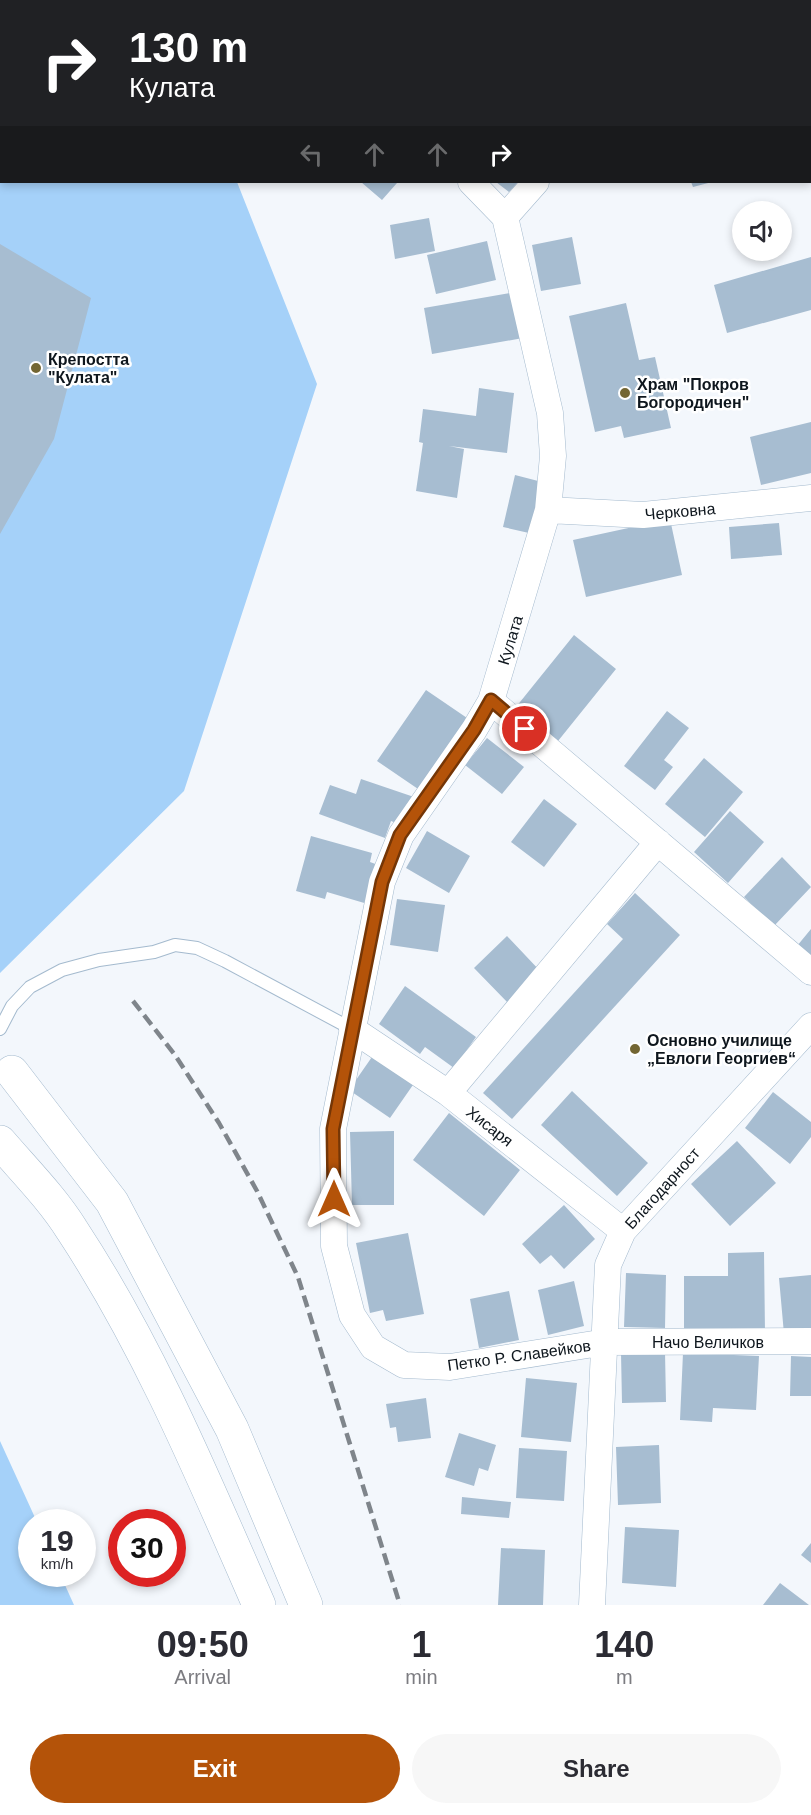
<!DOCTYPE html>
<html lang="en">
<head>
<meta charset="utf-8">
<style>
  :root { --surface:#fff; --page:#f7f7f7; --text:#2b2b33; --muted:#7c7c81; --accent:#b45309 }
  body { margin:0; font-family:Arial,sans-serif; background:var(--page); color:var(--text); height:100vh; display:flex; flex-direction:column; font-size:22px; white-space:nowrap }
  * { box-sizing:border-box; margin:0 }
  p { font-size:20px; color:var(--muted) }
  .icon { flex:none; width:33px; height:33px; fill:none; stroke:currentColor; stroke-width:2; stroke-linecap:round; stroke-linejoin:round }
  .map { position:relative; height:1605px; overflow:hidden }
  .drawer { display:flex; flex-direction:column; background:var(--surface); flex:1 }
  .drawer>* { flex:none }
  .banner { position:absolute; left:0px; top:0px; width:812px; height:183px; box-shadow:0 3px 9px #0003; background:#202124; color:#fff; overflow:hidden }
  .buttons { position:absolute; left:732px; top:201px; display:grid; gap:12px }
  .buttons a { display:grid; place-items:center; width:60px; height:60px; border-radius:50%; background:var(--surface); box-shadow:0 3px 9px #0003; font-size:30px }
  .speed { position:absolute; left:18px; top:1509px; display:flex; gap:12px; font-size:30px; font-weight:700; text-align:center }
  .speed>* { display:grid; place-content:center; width:78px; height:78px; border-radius:50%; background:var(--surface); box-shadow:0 3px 9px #0003; line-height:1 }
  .speed small { font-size:15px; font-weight:400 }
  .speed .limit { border:9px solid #d22; background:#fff; color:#111 }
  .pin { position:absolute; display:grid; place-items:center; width:51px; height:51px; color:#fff; margin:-26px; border:3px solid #fff; border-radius:50%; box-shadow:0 2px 6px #0007 }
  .me { position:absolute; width:66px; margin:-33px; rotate:0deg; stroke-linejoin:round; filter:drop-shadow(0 0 4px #0008) }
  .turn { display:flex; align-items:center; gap:21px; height:126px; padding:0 30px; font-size:27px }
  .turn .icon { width:78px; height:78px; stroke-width:2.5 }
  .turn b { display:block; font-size:42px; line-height:51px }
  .lanes { display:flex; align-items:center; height:57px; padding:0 30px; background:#0003; justify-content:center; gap:30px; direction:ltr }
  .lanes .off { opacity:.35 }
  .eta { display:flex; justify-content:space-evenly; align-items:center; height:102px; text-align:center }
  .eta b { font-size:36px; font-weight:700; line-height:42px }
  .button { display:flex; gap:12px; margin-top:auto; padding:12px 30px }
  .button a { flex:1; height:69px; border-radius:36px; background:var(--accent); color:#fff; font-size:24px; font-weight:700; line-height:69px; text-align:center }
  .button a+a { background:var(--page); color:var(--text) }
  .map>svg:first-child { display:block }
</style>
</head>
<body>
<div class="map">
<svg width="811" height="1605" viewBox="0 0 811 1605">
  <rect width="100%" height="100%" fill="#f3f7fc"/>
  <!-- green -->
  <path fill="#a5d1f9" d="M0,62L2,182H237L317,384L184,791L0,973Z
    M0,1441L37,1522H32V1574H60L74,1605H0Z"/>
  <!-- building -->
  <path fill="#a7bdd1" d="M361,182H396L397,183L382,200Z
    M496,182H518L509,192Z
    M691,182H712L693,187Z
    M429,218L435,251L395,259L390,225Z
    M572,237L581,284L541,291L532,245Z
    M487,241L496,280L436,294L427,255Z
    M0,244L91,298L54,439L0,534Z
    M811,257V310L727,333L714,285Z
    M515,292L523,338L432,354L424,308Z
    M626,303L639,360L655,357L671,428L624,438L621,426L595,432L569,316Z
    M479,388L514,393L507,453L449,446L464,449L457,498L416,491L423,443L419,442L423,409L476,416Z
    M811,422V473L761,485L750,437Z
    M515,475L542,482L529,533L503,527Z
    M670,519L682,575L586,597L573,540Z
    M779,523L782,555L731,559L729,527Z
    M574,635L616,669L558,741L516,707Z
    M426,690L470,720L421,791L377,761Z
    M667,711L689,728L664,760L673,767L655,790L624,766Z
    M487,738L524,767L502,794L465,765Z
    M704,758L743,792L705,837L665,804Z
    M361,779L414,797L404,826L391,821L385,838L319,814L330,785L356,794Z
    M544,799L577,824L544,867L511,842Z
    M730,811L764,842L728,883L694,852Z
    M427,831L470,856L449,893L406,868Z
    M311,836L372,853L370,862L381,866L371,905L327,892L325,899L296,891Z
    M782,857L811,887L774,926L744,897Z
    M635,893L680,935L512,1119L483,1093L623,939L607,924Z
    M397,899L445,905L438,952L390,945Z
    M811,929V959L797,946Z
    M507,936L542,973L509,1004L474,968Z
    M405,986L476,1037L454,1068L425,1047L420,1054L379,1024Z
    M374,1054L415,1082L390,1118L349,1090Z
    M572,1091L648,1163L617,1196L541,1125Z
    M773,1092L811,1122V1137L790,1164L745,1128Z
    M449,1113L520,1170L484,1216L413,1160Z
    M394,1131V1205H352L350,1132Z
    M737,1141L776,1183L730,1226L691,1184Z
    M564,1205L595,1239L564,1269L551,1255L540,1264L522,1244Z
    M408,1233L424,1314L386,1321L383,1310L370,1313L356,1243Z
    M764,1252L765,1332L684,1329V1276H728V1253Z
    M626,1273L666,1275L665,1328L624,1327Z
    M811,1275V1332L784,1334L779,1278Z
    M574,1281L584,1326L548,1335L538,1290Z
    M509,1291L519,1340L479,1348L470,1299Z
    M665,1352L666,1402L622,1403L621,1353Z
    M683,1353L759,1356L756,1410L713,1408L712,1422L680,1420Z
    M791,1356L811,1357V1396H790Z
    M526,1378L577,1383L571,1442L521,1437Z
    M426,1398L431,1438L398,1442L396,1427L390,1428L386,1404Z
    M459,1433L496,1445L488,1471L479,1468L474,1486L445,1477Z
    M659,1445L661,1503L618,1505L616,1447Z
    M519,1448L567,1451L564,1501L516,1498Z
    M462,1497L511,1502L509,1518L461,1514Z
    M625,1527L679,1530L676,1587L622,1583Z
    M811,1543V1563L801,1555Z
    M501,1548L545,1550L543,1605H498Z
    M780,1583L809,1605H763Z"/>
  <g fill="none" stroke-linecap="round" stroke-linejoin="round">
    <!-- service casing -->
    <g stroke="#a4bace" stroke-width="14">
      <path id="service" d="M0,1029L12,1006L30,987L62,970L99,960L154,952L175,945L197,948L225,961L352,1029"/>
    </g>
    <!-- minor casing -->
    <g stroke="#a4bace" stroke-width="27">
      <path id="minor" d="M266,0L268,2
        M698,2L699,0
        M471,182L505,217L550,413L553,456L548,510L491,701L474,730L401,835L382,882L333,1129L334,1246L352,1315L373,1347L404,1365L450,1367L606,1342L811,1341
        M505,217L536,182
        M548,510L643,515L811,498
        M491,701L811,972
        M352,1029L448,1093L623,1231
        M448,1093L658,842
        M592,1605L608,1265L623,1231L811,1026"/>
    </g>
    <!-- primary casing -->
    <g stroke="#a4bace" stroke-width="34">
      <path id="primary" d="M12,1072L112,1202L232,1429L306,1605
        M0,1142C24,1170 52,1198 72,1230C149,1347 203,1477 259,1605"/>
    </g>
    <!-- service -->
    <use href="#service" stroke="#fff" stroke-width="12"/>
    <!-- minor -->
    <use href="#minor" stroke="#fff" stroke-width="26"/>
    <!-- primary -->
    <use href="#primary" stroke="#fff" stroke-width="33"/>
    <!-- rail -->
    <path stroke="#7f858b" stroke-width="4.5" stroke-dasharray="12 6" stroke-linecap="butt" d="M133,1001L175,1055L219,1123L257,1191L298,1277L400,1605"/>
  </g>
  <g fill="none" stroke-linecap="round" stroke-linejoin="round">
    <!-- route casing -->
    <g stroke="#753606" stroke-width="15">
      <path id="route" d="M334,1199L333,1129L382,882L400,835L474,730L491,700L525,729"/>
    </g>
    <!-- route -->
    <use href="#route" stroke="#b45309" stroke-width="10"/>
  </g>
  <!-- markers -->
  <g fill="#736633" stroke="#fff" stroke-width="2">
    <circle cx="36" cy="368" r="6"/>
    <circle cx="625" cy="393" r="6"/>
    <circle cx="635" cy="1049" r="6"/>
  </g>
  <g text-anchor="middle" stroke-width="5" stroke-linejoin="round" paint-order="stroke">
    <!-- poi labels -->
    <g font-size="16" font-weight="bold" fill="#0e161d" stroke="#fff" text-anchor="start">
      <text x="48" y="365">Крепостта<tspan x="48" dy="18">"Кулата"</tspan></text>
      <text x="637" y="390">Храм "Покров<tspan x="637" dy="18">Богородичен"</tspan></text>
      <text x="647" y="1046">Основно училище<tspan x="647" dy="18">„Евлоги Георгиев“</tspan></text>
    </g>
    <!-- street labels -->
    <g font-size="16" fill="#0e161d" stroke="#fff">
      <text transform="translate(680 511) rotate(-5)" y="6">Черковна</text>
      <text transform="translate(510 640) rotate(-73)" y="6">Кулата</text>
      <text transform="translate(490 1126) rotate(38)" y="6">Хисаря</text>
      <text transform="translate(662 1188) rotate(-48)" y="6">Благодарност</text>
      <text x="708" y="1348">Начо Величков</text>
      <text transform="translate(519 1355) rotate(-8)" y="6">Петко Р. Славейков</text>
    </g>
  </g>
</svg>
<div class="buttons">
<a><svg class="icon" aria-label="sound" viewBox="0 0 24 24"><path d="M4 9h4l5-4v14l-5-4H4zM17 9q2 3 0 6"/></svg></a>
</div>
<div class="speed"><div>19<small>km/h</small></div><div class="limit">30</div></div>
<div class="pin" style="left:525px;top:729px;background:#d93025"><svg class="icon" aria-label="arrive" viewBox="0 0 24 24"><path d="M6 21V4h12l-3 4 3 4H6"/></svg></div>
<svg class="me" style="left:334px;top:1199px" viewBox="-20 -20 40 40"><path d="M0-17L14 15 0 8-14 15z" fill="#b45309" stroke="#fff" stroke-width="4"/></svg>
<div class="banner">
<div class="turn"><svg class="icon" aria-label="right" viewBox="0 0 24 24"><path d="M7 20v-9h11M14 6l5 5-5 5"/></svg><div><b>130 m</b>Кулата</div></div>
<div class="lanes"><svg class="icon off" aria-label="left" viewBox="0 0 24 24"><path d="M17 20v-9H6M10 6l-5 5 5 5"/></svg><svg class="icon off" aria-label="ahead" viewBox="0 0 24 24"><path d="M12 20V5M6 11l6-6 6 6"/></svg><svg class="icon off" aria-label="ahead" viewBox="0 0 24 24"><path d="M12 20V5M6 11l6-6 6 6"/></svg><svg class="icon" aria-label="right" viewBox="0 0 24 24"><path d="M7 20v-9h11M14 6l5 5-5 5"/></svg></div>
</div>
</div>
<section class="drawer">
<div class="eta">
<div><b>09:50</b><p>Arrival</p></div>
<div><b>1</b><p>min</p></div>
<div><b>140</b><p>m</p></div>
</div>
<div class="button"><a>Exit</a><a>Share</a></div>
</section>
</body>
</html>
